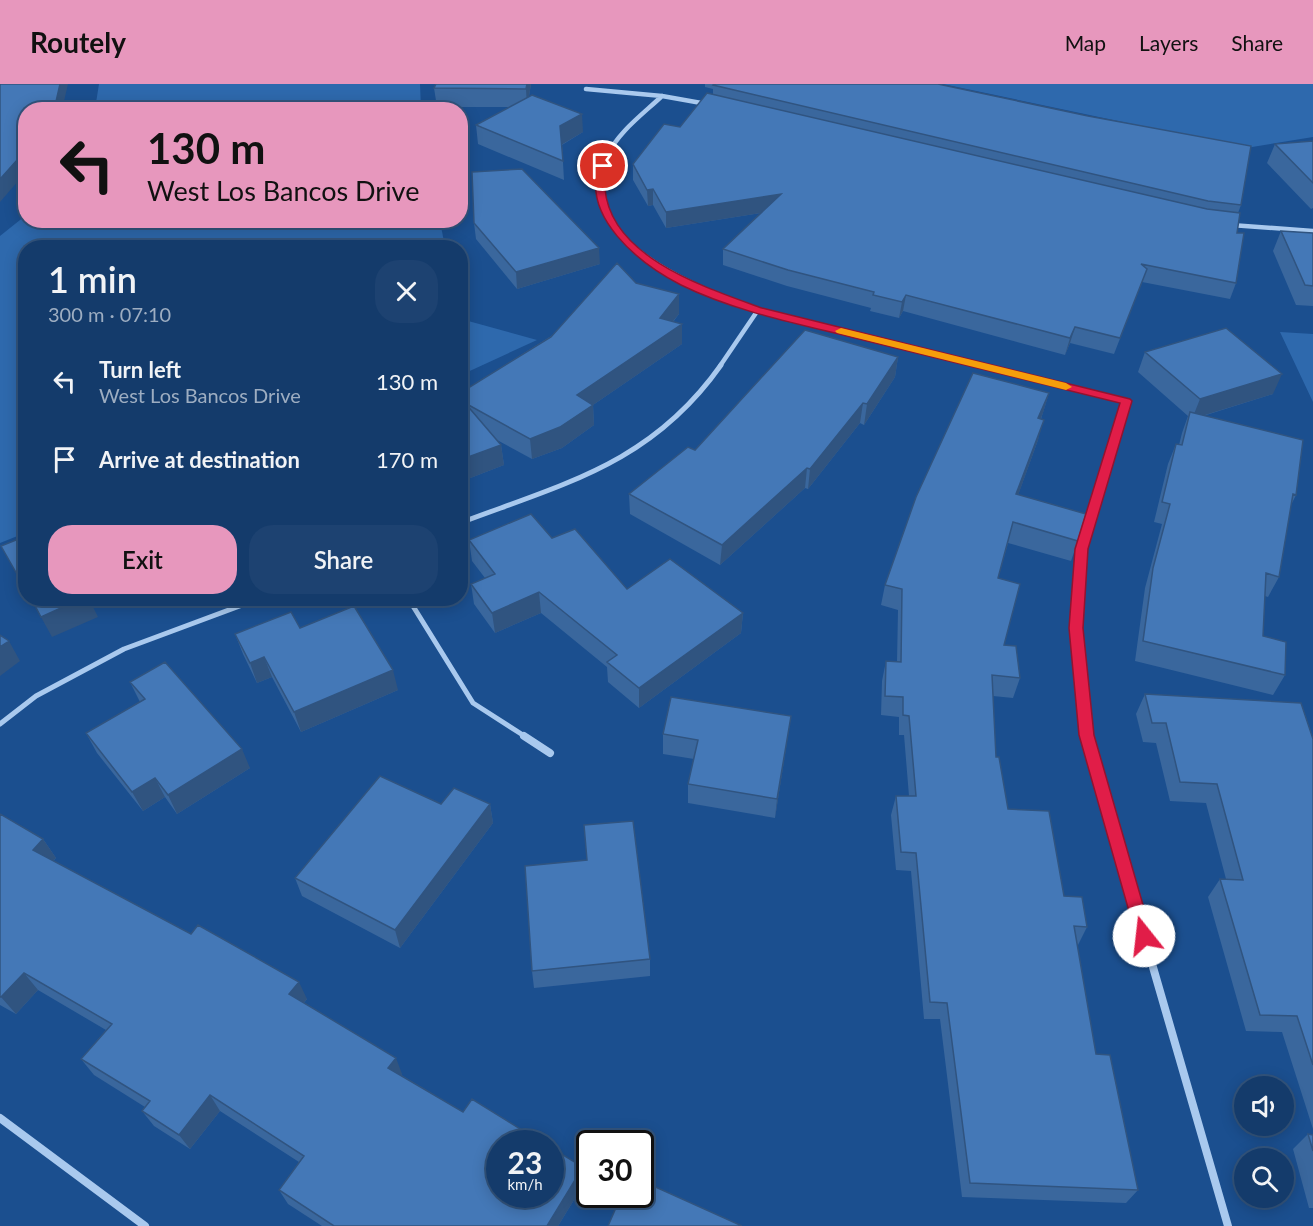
<!DOCTYPE html>
<html lang="en">
<head>
<meta charset="utf-8">
<style>
  :root { --surface:#143b6b; --page:#1d4271; --text:#f1f3f6; --muted:#9dadc1; --line:#33557e; --accent:#e797bd }
  body { margin:0; font-family:Lato,sans-serif; background:var(--page); color:var(--text); height:100vh; display:flex; flex-direction:column; font-size:22px; white-space:nowrap }
  * { box-sizing:border-box; margin:0 }
  p { font-size:20px; color:var(--muted) }
  .icon { flex:none; width:33px; height:33px; fill:none; stroke:currentColor; stroke-width:2; stroke-linecap:round; stroke-linejoin:round }
  .map { position:relative; flex:1; overflow:hidden }
  .side { position:absolute; left:18px; top:156px; width:450px; height:366px; display:flex; flex-direction:column; background:var(--surface); border-radius:24px; box-shadow:0 3px 15px #0003,0 0 0 2px var(--line) }
  .side>* { flex:none }
  .top-card { position:absolute; left:18px; top:18px; width:450px; height:126px; border-radius:24px; box-shadow:0 3px 15px #0003,0 0 0 2px var(--line); background:#e797bd; color:#111; overflow:hidden }
  .tools { position:absolute; left:1234px; top:992px; display:grid; gap:12px }
  .tools a { display:grid; place-items:center; width:60px; height:60px; border-radius:50%; background:var(--surface); box-shadow:0 3px 15px #0003,0 0 0 2px var(--line); font-size:30px }
  .speed { position:absolute; left:486px; top:1046px; display:flex; gap:12px; font-size:30px; font-weight:700; text-align:center }
  .speed>* { display:grid; place-content:center; width:78px; height:78px; border-radius:50%; background:var(--surface); box-shadow:0 3px 15px #0003,0 0 0 2px var(--line); line-height:1 }
  .speed small { font-size:15px; font-weight:400 }
  .speed .limit { border:3px solid #111; border-radius:9px; background:#fff; color:#111 }
  .pin { position:absolute; display:grid; place-items:center; width:51px; height:51px; color:#fff; margin:-26px; border:3px solid #fff; border-radius:50%; box-shadow:0 2px 6px #0007 }
  .me { position:absolute; width:66px; margin:-33px; rotate:344deg; stroke-linejoin:round; filter:drop-shadow(0 0 4px #0008) }
  .turn { display:flex; align-items:center; gap:21px; height:126px; padding:0 30px; font-size:27px }
  .turn .icon { width:78px; height:78px; stroke-width:2.5 }
  .turn b { display:block; font-size:42px; line-height:51px }
  .round { display:grid; place-items:center; flex:none; width:63px; height:63px; border-radius:24px; background:var(--page) }
  .head { display:flex; align-items:center; justify-content:space-between; height:102px; padding:0 30px }
  h1 { font-size:36px; font-weight:600; line-height:45px }
  .primary-button { display:flex; gap:12px; margin-top:auto; padding:12px 30px }
  .primary-button a { flex:1; height:69px; border-radius:24px; background:var(--accent); color:#111; font-size:24px; font-weight:600; line-height:69px; text-align:center }
  .primary-button a+a { background:var(--page); color:var(--text) }
  ul { padding:0; list-style:none }
  li { display:flex; align-items:center; gap:18px; height:78px; padding:0 30px }
  li div { flex:1 }
  li b { display:block; font-size:22px }
  li em { font-style:normal }
  header { display:flex; align-items:center; gap:36px; box-sizing:border-box; height:84px; padding:0 30px; background:var(--accent); color:#111 }
  header strong { font-size:28px }
  nav { display:flex; gap:33px; margin-inline-start:auto; font-size:21px }
  .map>svg:first-child { display:block }
</style>
</head>
<body>
<header>
<strong>Routely</strong>
<nav><a>Map</a><a>Layers</a><a>Share</a></nav>
</header>
<div class="map">
<svg width="1313" height="1142" viewBox="0 0 1313 1142">
  <rect width="100%" height="100%" fill="#1b4f8f"/>
  <!-- green -->
  <path fill="#2e69ad" d="M99,0H420L421,25H95Z
    M943,0H1313V53L1246,64Z
    M25,132L26,136L440,137L445,163L26,164L25,449L0,459V152Z
    M460,235H461L537,256L461,291Z
    M1280,248L1313,250V318Z"/>
  <g fill="none" stroke-linecap="round" stroke-linejoin="round">
    <!-- street-far2 -->
    <path stroke="#a9c9ee" stroke-width="4.5" d="M586,5L662,12L707,20
      M662,12C643,30 618,48 607,72C567,155 701,206 758,226L985,282
      M1231,141L1313,147
      M720,282L758,226"/>
    <!-- street-far1 -->
    <path stroke="#a9c9ee" stroke-width="5" d="M979,281L1126,317L1082,465L1076,544L1087,653
      M460,439C566,399 652,379 721,281
      M408,514L473,619L526,653
      M0,640L36,612L124,565L261,514"/>
    <!-- street -->
    <path stroke="#a9c9ee" stroke-width="8" d="M524,652L550,669
      M1086,652L1228,1142
      M0,1034L145,1142"/>
  </g>
  <!-- wall -->
  <path fill="#3a679d" d="M436,0H531L529,12L583,48L562,61L564,96L478,60L476,41L509,23H437L434,4Z
    M705,0H938L1241,121L1238,129L1237,149L1236,199L1230,215L1142,198L1114,270L1070,259L1065,271L903,227L899,234L870,227L871,224L787,202L723,181V165L761,129L666,144L653,121L648,122L633,96V80L680,43L713,10V5L705,3Z
    M1313,57V124L1311,125L1267,79L1275,60Z
    M474,139L600,180L517,205L476,155Z
    M1281,147L1313,149V222L1296,221L1273,167Z
    M636,199L679,210V230L673,238L682,240V260L593,321L594,341L562,364L532,375L497,356L501,361L504,381L460,398V309Z
    M1145,268L1273,310L1203,332L1296,411L1291,421L1279,493L1268,513L1265,512L1263,552L1285,591L1273,611L1135,577L1145,504L1162,440L1154,438L1168,380L1176,360L1179,361L1182,349L1188,332L1138,288Z
    M898,273L895,293L864,341L860,339L808,405L805,404L720,481L630,430L629,410L695,366Z
    M1049,309L1041,335L1038,356L1018,411L1078,457L1071,477L1008,459L998,494L1004,561L1020,594L1013,614L993,612L996,673L1008,725L1064,812L1087,843L1078,861H1077L1096,970L1138,1106L1126,1119L962,1113L940,935H924L911,787L896,786L891,731L896,712H909L904,651H899V633L881,631L882,597L886,577L897,578L898,526L881,521L885,501Z
    M552,454L627,505L743,529L741,549L639,624L608,598L607,583L541,529L495,549L474,520L471,500L485,494L472,477L469,456Z
    M300,544L398,606L301,648L272,593L257,599L243,570L235,550Z
    M130,598L250,684L177,730L165,713L143,727L97,669L86,649L140,618Z
    M1145,610L1313,655V1045L1282,948L1246,947L1208,813L1220,795H1226L1206,719L1170,717L1156,659L1143,658L1136,630Z
    M791,632L775,734L688,719V700L694,675L663,670V650Z
    M441,720H490L493,739L400,864L302,812L295,794Z
    M0,730L43,755L56,774L53,777L307,915L304,919L402,990L401,991L463,1028L585,1098L558,1142H322L288,1120L279,1106L299,1078L220,1027L190,1065L154,1042L142,1027L145,1023L94,991L81,975L106,946L38,906L16,930L0,921Z
    M650,875V892L534,904L532,887Z
    M1308,1050L1313,1051V1124H1309L1293,1065Z"/>
  <!-- shaded-wall -->
  <path fill="#305480" d="M60,0H68L62,26H53Z
    M527,0H531L527,24L526,5Z
    M582,30L583,48L561,61L560,42Z
    M26,66V88L0,118V95Z
    M653,105V121L648,122L647,106Z
    M781,110L780,126L666,144V128Z
    M599,164L600,180L517,205L516,188Z
    M679,210V230L659,254L660,234Z
    M906,211L903,227L899,234L902,218Z
    M682,240V260L593,321L594,341L562,364L532,375L530,355L577,311Z
    M1075,243L1070,259L1065,271L1070,254Z
    M898,273L895,293L864,341L867,320Z
    M1282,290L1273,310L1192,335L1200,315Z
    M1049,309L1043,329L1032,355L1038,334Z
    M863,319L860,339L808,405L810,385Z
    M1044,336L1038,356L1011,431L1016,410Z
    M501,361L504,381L460,398V376Z
    M807,384L805,404L720,481L722,461Z
    M539,508L541,529L495,549L492,529Z
    M83,514H101L91,519L98,533L52,553L41,533Z
    M743,529L741,549L639,624V604Z
    M9,557L20,577L0,592V563Z
    M264,573L272,593L257,599L250,579Z
    M393,586L398,606L301,648L294,628Z
    M791,632L788,652L775,734L777,715Z
    M242,665L250,684L177,730L168,711Z
    M155,694L165,713L143,727L132,708Z
    M490,720L493,739L400,864L395,846Z
    M43,755L56,774L45,784L33,766Z
    M24,889L38,906L16,930L1,913Z
    M299,898L307,915L297,927L289,910Z
    M396,974L402,990L395,1000L388,984Z
    M210,1011L220,1027L190,1065L179,1051Z
    M583,1083L585,1098L558,1142H547Z"/>
  <!-- building -->
  <path fill="#4478b7" stroke="#305480" stroke-width="1.5" d="M0,0H60L55,22L53,26H26V66L0,95Z
    M436,0H527L526,5L434,4Z
    M714,0H938L1088,32L1251,62L1241,121L1208,117L713,1Z
    M707,9L1207,125L1240,129L1237,149H1244L1236,199L1141,180L1147,185L1120,254L1075,243L1070,254L906,211L902,218L873,211L874,208L788,186L723,165L781,110L666,128L653,105L647,106L633,80L664,40L680,43Z
    M532,11L582,30L560,42L563,77L476,41Z
    M1313,57V99L1275,60Z
    M522,85L599,164L516,188L474,139L472,88Z
    M1281,147L1313,149V202L1305,201Z
    M617,179L636,199L679,210L660,234L682,240L577,311L593,321L560,343L530,355L465,319L501,361L460,376V309L551,253Z
    M1226,244L1282,290L1200,315L1145,268Z
    M805,246L898,273L867,320L863,319L810,385L807,384L722,461L629,410L688,363L695,366Z
    M973,289L1049,309L1038,334L1044,336L1016,410L1086,430L1078,457L1013,438L998,494L1020,500L1004,561L1016,562L1020,594L992,591L996,673H999L1008,725L1049,727L1064,812L1082,813L1087,843L1074,842L1096,970L1110,971L1138,1106L970,1099L947,919L930,918L916,769L901,768L896,712H916L909,632L903,631V613L885,612L886,577L901,578L902,505L885,501L916,413Z
    M1190,328L1303,356L1296,411L1293,410L1279,493L1266,489L1263,552L1286,558L1285,591L1143,557L1153,484L1170,420L1162,418L1176,360L1182,361Z
    M531,430L552,454L575,445L627,505L670,475L743,529L639,604L607,578L617,571L539,508L492,529L471,500L495,490L469,456Z
    M26,452V506L1,462Z
    M31,514H83L41,533Z
    M354,522L393,586L294,628L264,573L250,579L235,550L291,528L300,544Z
    M0,551L9,557L0,563Z
    M165,578L242,665L168,711L155,694L132,708L86,649L145,615L130,598Z
    M1145,610L1301,619L1313,655V981L1297,932L1260,931L1220,795L1243,796L1217,700L1180,698L1166,639H1152Z
    M671,613L791,632L777,715L688,700L698,656L663,650Z
    M380,692L441,720L454,704L490,720L395,846L295,794Z
    M0,730L43,755L33,766L191,850L198,841L299,898L289,910L396,974L388,984L463,1028L472,1015L543,1059H500V1110H550V1063L583,1083L547,1142H334L279,1106L304,1072L210,1011L179,1051L142,1027L150,1017L81,975L112,940L24,889L1,913H0Z
    M633,737L650,875L532,887L525,782L587,776L584,741Z
    M1308,1050L1313,1051V1067Z
    M640,1096L742,1142H608L622,1110H640Z"/>
  <!-- route -->
  <path fill="#e11d48" stroke="#92132f" stroke-width="1.5" d="M600,80L607,82C607,89 604,97 605,105C611,174 707,204 762,224L1130,315L1132,317L1088,465L1083,544L1094,651L1152,852L1150,857L1144,859L1138,857L1136,852L1079,651L1069,544L1075,465L1120,319C1033,298 946,276 859,255C799,240 736,228 681,201C640,180 579,132 600,80Z"/>
  <!-- slow -->
  <path fill="#f59e0b" d="M841,244L1066,299L1072,303L1066,306L837,249L835,247Z"/>
</svg>
<div class="tools">
<a><svg class="icon" aria-label="sound" viewBox="0 0 24 24"><path d="M4 9h4l5-4v14l-5-4H4zM17 9q2 3 0 6"/></svg></a>
<a><svg class="icon" aria-label="search" viewBox="0 0 24 24"><circle cx="10" cy="10" r="6"/><path d="M15 15l6 6"/></svg></a>
</div>
<div class="speed"><div>23<small>km/h</small></div><div class="limit">30</div></div>
<div class="pin" style="left:603px;top:82px;background:#d93025"><svg class="icon" aria-label="arrive" viewBox="0 0 24 24"><path d="M6 21V4h12l-3 4 3 4H6"/></svg></div>
<svg class="me" style="left:1144px;top:852px" viewBox="-20 -20 40 40"><circle r="19" fill="#fff"/><path d="M0-13L10 11 0 6-10 11z" fill="#e11d48"/></svg>
<div class="top-card">
<div class="turn"><svg class="icon" aria-label="left" viewBox="0 0 24 24"><path d="M17 20v-9H6M10 6l-5 5 5 5"/></svg><div><b>130 m</b>West Los Bancos Drive</div></div>
</div>
<section class="side">
<div class="head"><div><h1>1 min</h1><p>300 m · 07:10</p></div><a class="round"><svg class="icon" aria-label="close" viewBox="0 0 24 24"><path d="M6 6l12 12M18 6L6 18"/></svg></a></div>
<ul>
<li><svg class="icon" aria-label="left" viewBox="0 0 24 24"><path d="M17 20v-9H6M10 6l-5 5 5 5"/></svg><div><b>Turn left</b><p>West Los Bancos Drive</p></div><em>130 m</em></li>
<li><svg class="icon" aria-label="arrive" viewBox="0 0 24 24"><path d="M6 21V4h12l-3 4 3 4H6"/></svg><div><b>Arrive at destination</b></div><em>170 m</em></li>
</ul>
<div class="primary-button"><a>Exit</a><a>Share</a></div>
</section>
</div>
</body>
</html>
